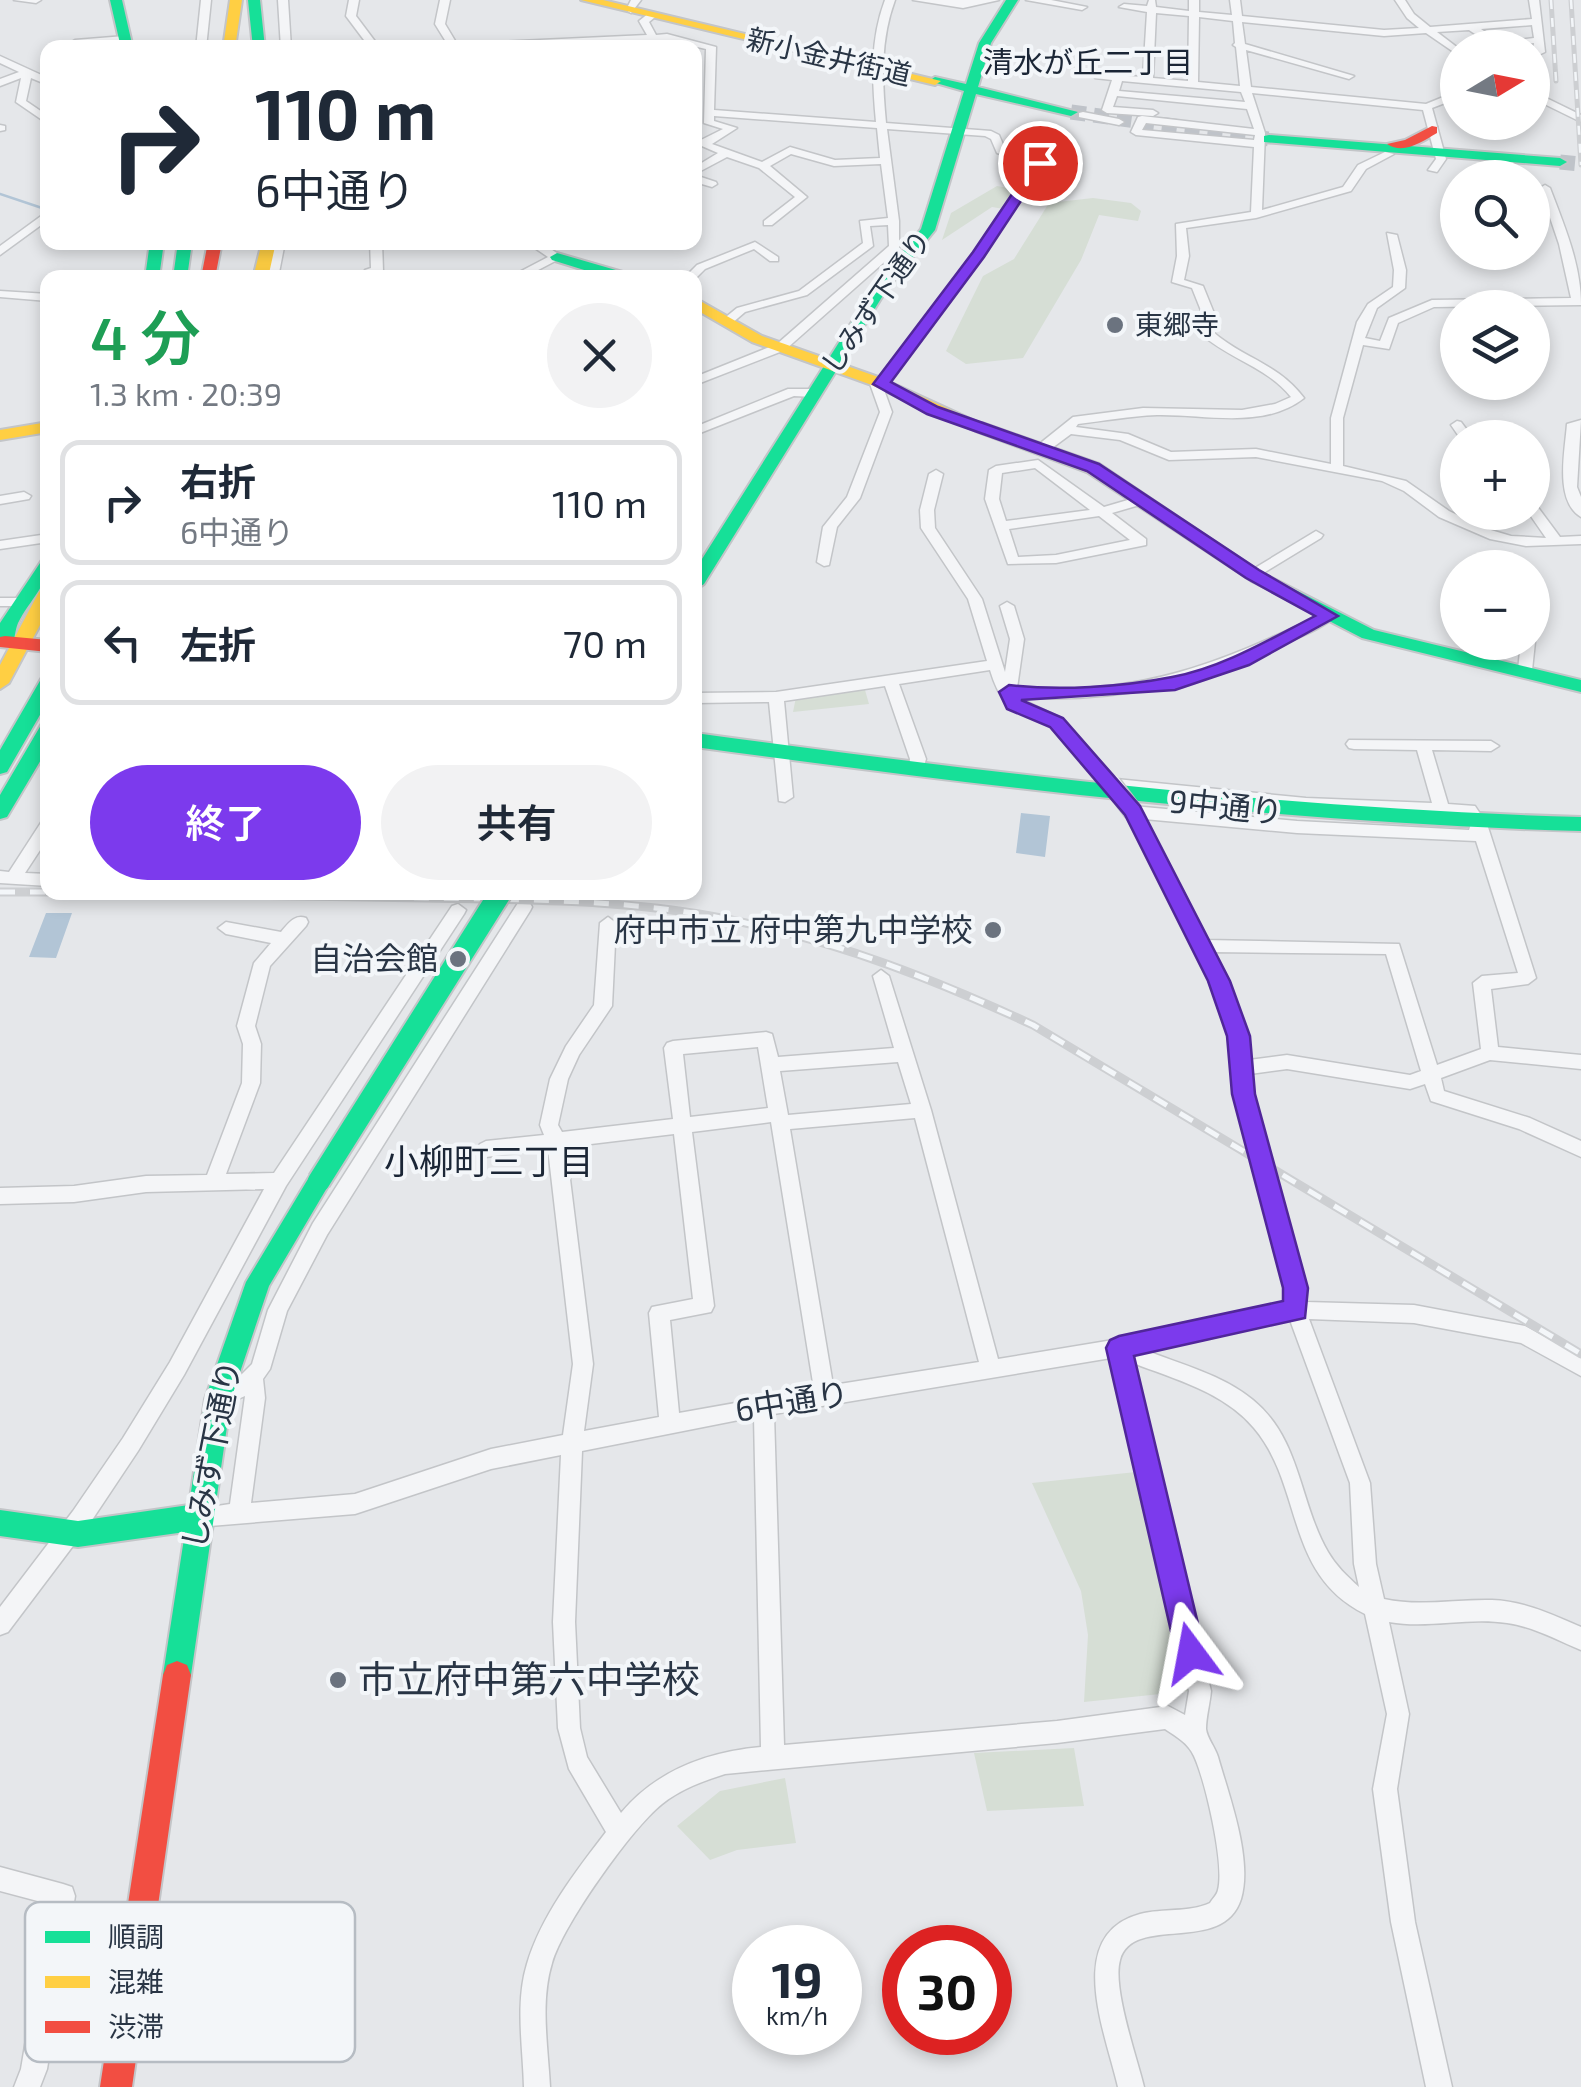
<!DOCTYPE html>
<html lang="ja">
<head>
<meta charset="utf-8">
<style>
  :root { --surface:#fff; --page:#f2f2f3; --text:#1f2937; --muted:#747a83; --line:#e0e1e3; --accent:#7c3aed }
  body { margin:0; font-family:"Exo 2","Noto Sans JP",sans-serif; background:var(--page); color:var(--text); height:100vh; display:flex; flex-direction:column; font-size:38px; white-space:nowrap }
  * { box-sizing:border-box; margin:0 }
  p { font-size:32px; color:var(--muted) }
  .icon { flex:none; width:55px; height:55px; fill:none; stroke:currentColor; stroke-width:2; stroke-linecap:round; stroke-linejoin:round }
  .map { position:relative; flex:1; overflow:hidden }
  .side { position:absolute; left:40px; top:270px; width:662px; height:630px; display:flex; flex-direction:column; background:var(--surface); border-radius:20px; box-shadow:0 5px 15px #0003 }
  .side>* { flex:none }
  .banner { position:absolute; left:40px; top:40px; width:662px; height:210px; border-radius:20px; box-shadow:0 5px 15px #0003; background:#fff; color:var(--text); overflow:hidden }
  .needle { width:65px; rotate:80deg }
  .tools { position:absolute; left:1440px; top:30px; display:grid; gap:20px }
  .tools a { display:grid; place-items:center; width:110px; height:110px; border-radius:50%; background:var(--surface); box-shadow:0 5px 15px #0003; font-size:50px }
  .speed { position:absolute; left:732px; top:1925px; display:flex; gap:20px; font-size:50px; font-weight:700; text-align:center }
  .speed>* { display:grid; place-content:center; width:130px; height:130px; border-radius:50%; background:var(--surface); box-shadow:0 5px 15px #0003; line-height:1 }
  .speed small { font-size:25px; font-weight:400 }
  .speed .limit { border:15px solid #d22; background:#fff; color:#111 }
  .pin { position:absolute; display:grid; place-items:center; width:85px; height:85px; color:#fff; margin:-42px; border:5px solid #fff; border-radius:50%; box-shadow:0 2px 10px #0007 }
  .me { position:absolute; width:110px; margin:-55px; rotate:347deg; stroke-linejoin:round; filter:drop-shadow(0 0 8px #0008) }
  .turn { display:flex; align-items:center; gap:35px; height:210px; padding:0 50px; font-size:45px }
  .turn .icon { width:130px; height:130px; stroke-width:2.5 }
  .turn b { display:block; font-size:70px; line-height:85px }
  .round { display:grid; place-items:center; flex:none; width:105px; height:105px; border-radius:52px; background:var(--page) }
  .summary { display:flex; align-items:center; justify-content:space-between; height:170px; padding:0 50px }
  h1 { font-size:60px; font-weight:600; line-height:75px; color:#1e9e55 }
  .cta { display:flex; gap:20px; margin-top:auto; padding:20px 50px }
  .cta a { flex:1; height:115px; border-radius:60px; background:var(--accent); color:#fff; font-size:40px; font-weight:600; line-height:115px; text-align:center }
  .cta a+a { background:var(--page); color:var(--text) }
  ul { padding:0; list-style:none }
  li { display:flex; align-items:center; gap:30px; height:125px; margin:0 20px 15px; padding:0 30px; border:5px solid var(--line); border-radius:20px }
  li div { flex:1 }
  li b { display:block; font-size:38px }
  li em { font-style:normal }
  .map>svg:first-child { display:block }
</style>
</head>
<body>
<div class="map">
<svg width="1581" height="2087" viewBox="0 0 1581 2087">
  <rect width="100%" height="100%" fill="#e5e7ea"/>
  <!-- green -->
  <path fill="#d6ded5" d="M997,186L1019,190L1004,209L992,207L942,240L951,213Z
    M1093,198L1131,203L1141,211L1138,221L1099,215L1081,260L1023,358L966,364L946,351L983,276L1014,259L1049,203Z
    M865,690L869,704L793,712L796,697Z
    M1136,1472L1189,1691L1084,1702L1088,1635L1081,1591L1032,1483Z
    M1074,1748L1084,1806L987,1811L974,1753Z
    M785,1778L796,1843L737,1850L710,1860L677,1826L720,1791Z"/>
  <!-- water -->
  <path fill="#b2c5d6" d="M1021,813L1050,816L1045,857L1016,853Z
    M46,913H72L56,958L29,957Z"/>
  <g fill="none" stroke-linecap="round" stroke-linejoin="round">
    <!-- stream -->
    <path stroke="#b2c5d6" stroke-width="2.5" d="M0,194L42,208"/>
    <!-- secondary-tunnel -->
    <path stroke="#bfc3c9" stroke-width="15" stroke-dasharray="15 8" stroke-linecap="butt" d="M1071,112L1269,139
      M1560,162L1581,164"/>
    <!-- street casing -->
    <g stroke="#c3c5c8" stroke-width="3">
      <path id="street" d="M14,0H41L36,3Z
        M201,0H211L206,48H196Z
        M278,0H288L291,48H281Z
        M349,0H359L356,16L380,48H370L346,16Z
        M440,0H450L445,24L457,44L647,35L639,21L649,13H655V17L649,22L656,35L667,34L716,47L714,110L876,122C872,79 870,40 885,0H895C880,41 882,80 886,123L991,131L999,135L1005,149L1044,163L983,256L883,387L892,412L860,498L837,527L829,565L824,566L817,562L823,527L847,497L880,412L869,381L879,378L974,252L1033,164L997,153L991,139L985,136L887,129L899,221V249L785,350L695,385V377L777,344L889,246L888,225L870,226L873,246L807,295L745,312L731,324L721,321L737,308L799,291L863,243L860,221L888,218L881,164L834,166L791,154L770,166L807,197L772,225H764V221L795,197L759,168L727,157L695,174V167L718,153L695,143L723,129L704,123L706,49L667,40L549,48H539V44L443,48L448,45L435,24ZM714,116L877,128L880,158L835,160L790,147L762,162L712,144L737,128L714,121Z
        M631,0H641L631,13L626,10Z
        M913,0H999L963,8Z
        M1026,0H1051L1087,7L1082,10Z
        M1149,0H1155L1156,7L1189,11V0H1199V12L1232,15L1230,0H1240L1242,16L1384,30L1419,28L1407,18L1395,0H1405L1414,14L1430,27L1532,19L1529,0H1539L1545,52L1532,58L1534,43L1496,48L1469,30L1437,32L1458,48V55L1426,33L1384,36L1242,22L1245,44L1354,76L1349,79L1246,50L1251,87L1426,104L1458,91V98L1432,108L1446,159L1437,172L1428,170L1436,159L1423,110L1252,93L1265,133L1262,210L1343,187L1358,165L1385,152L1394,154L1366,169L1351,191L1256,218L1186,228L1189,256L1184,280L1203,286L1218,323L1212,331C1242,358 1278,363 1304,398C1263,430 1205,414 1157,415C1130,416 1104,421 1078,424L1076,427L1128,434L1171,452L1256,449L1331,464V418L1357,322L1368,304L1393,287L1394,270L1387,233L1397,235L1406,270L1405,288L1377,308L1365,338L1380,341L1389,318L1432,300L1571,298L1559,244L1540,188L1545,185L1550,188C1564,225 1581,264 1581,305L1434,307L1398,323L1389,349L1363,345L1343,418V466L1406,481L1449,511L1484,528L1511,536L1546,538L1528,512H1532V505L1537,506L1560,537L1581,536V544L1526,546L1490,539L1439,517L1404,491L1382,481L1256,457L1169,460L1120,440L1071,434L1048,451H1038V445L1073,417L1143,408L1242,410L1275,404L1291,397C1267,367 1229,359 1201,334L1199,331L1206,323L1192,288L1172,282L1177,256L1176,224L1251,212L1254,147L1136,135L1131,132L1138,117L1142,116L1254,129L1247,109L1117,96L1113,107L1153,110L1158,113L1153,116L1107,113L1102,110L1112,80L1095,78V74L1143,77L1147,12L1119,7L1124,4L1147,6ZM1156,13L1189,16L1188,81L1153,78ZM1199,17L1233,21L1235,43L1233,45L1236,47L1240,86L1198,82ZM1532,25L1534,38L1500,42L1481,29ZM1122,81L1241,92L1245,102L1119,91ZM1146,123L1255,135L1254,140L1142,130Z
        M125,36L130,39L128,41L75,46L70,43L75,40Z
        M0,56L48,78V85L31,78L26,101L48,116V124L16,102L21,78L0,86V79L19,72L0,63Z
        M1532,91L1581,115V122L1532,98Z
        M1083,112L1119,119L1124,122L1119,125L1079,117V113Z
        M0,125L5,126V130L0,131Z
        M695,175L716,182L717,184L712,187L695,182Z
        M48,211V220L0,255V246Z
        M273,242H285L278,278H266Z
        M370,242H382L383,271L375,275L376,278H364L365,270L371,268Z
        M526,242H540L563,257L523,278H508L548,257Z
        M755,242L778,257V261H770L754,249L705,269L695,279L684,278L697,265Z
        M0,291L48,294V301L0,297Z
        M788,389H814L820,393L814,397L794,396L695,435V427Z
        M1581,420L1577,487L1581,497V517C1554,501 1565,451 1567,424Z
        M1457,421L1461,422L1473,438H1460L1451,425Z
        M1038,460L1104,507L1138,497L1143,498V504L1112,513L1146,539V545L1056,563L1008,564L985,499L989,470L996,466ZM1035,468L1090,510L1006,521L999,499L1002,473ZM1099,516L1130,540L1056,555L1018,557L1009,529Z
        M936,470L943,474L934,510L935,528L982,599L1005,672L1010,639L1000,606L1007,602L1014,606L1024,639L1017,688C1138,696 1217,665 1324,613L1329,611L1336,616C1322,629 1299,637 1281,645C1193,685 1114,704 1017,697L1061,718L1116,779L1306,798L1432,803L1417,750L1354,749L1349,748L1346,744L1349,740L1491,741L1499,746L1491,751L1432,750L1448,804L1475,806L1487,824L1536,978L1528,984L1491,989L1498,1047L1581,1055V1069L1490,1060L1441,1078L1444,1091L1530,1118L1581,1141V1157L1519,1129L1431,1101L1425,1084L1410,1089L1287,1069L1250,1074L1252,1094L1306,1288V1302L1414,1305L1525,1326L1581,1357V1376L1521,1343L1414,1323L1309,1319L1370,1483L1376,1564L1384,1599C1420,1607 1456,1599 1492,1600C1524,1601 1553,1615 1581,1627V1650C1557,1640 1534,1627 1507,1623C1468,1617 1428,1629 1389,1622L1409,1714L1397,1789L1415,1922L1452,2087H1426L1391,1922L1373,1789L1387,1714L1365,1614C1284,1574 1304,1487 1254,1428C1224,1392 1174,1379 1133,1363L1211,1691C1210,1703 1206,1717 1206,1729C1207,1738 1215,1747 1218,1757C1229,1796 1253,1859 1241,1899C1223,1956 1133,1913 1120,1960C1112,1987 1137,2058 1144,2087H1118C1106,2034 1063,1935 1140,1914C1163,1908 1188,1913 1210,1903C1213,1898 1217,1895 1218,1890C1225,1864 1205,1780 1194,1756C1188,1743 1177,1737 1165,1729L1057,1743L725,1774C703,1781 681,1789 662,1804C631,1829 563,1925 552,1963C540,2002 548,2047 550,2087H524C523,2047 515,2003 527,1964C541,1916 576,1871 606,1832L569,1769L558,1728L553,1622L561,1455L491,1469L355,1514L198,1527L191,1524L187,1517L191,1510L230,1504L245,1396L218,1408L211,1406L208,1399L211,1392L235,1381L252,1364L268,1310L313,1223L518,903H530L532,907L530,911L327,1235L287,1311L270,1369L263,1379L265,1398L251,1503L355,1494L491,1449L563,1435L573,1364L548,1149L486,1157L480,1154L477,1149L480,1144L486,1141L544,1135L540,1125L550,1079L566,1046L594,1005L600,923L608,917L616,923L612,1006L579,1055L568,1079L558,1125L562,1132L673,1119L664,1048L667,1043L673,1041L766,1032L772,1034L778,1057L894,1048L873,976L881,970L889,976L931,1110L998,1359L1119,1339L1286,1303V1288L1234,1094L1229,1036L1210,981L1125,812L1133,806L1297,821L1469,830L1471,824L1464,815L1306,808L1107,788C1089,768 1072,743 1052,727C1021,702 1006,722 990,670L899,684L926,759L922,772L917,773L909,768L910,759L885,686L784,701L793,797L785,802L779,801L769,702L695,703V693L776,692L987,661L968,599L921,528L920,510L929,474ZM1144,819L1297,833L1476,841L1518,973L1482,976L1473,983L1481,1049L1437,1065L1399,944L1206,940ZM1213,952L1386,954L1421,1071L1410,1075L1287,1055L1249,1060C1245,1022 1230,987 1213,952ZM758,1047L768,1108L690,1117L683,1054ZM898,1062L911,1104L788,1115L780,1071ZM915,1118L979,1362L833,1385L790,1129ZM771,1122L814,1389L679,1413L670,1320L711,1312L714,1306L692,1132ZM674,1134L693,1299L652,1307L649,1313L659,1417L584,1431L593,1364L566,1147ZM1290,1320L1350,1483L1354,1564L1359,1587C1347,1576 1336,1566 1328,1552C1299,1502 1301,1439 1253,1400C1223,1375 1183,1365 1147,1351ZM1111,1358L1189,1691L1185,1715L1168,1706L1057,1721L784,1745L774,1414ZM754,1417L761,1747C707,1752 657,1770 621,1813L587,1757L580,1728L575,1622L582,1451Z
        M24,492L31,496L29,499L0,504V496Z
        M1316,531L1323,535L1321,538L1257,577L1252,578L1245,574Z
        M48,534V542L0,549V541Z
        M0,598H21L28,602L21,606H0Z
        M1532,639L1535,642L1532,670L1530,673H1520L1518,670L1521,642H1532Z
        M48,820V838L25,873L48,874V886L0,883V871L9,872L42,821Z
        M458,904L466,910L464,914L286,1186L184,1375L138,1451L88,1526L8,1632L0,1635V1607L73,1511L123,1438L170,1362L264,1189L146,1192L74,1202L0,1204V1188L74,1186L146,1176L207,1175L242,1083L243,1044L237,1026L254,963L271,943L226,934L218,928L226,922L281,932C288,924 294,914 306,918L308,922L306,926L270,966L255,1026L261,1044L260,1083L226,1174L274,1173L452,906Z
        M0,1867L63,1884L72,1887L75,1896L47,2069L40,2087H14L21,2069L49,1904L0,1891Z"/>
    </g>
    <!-- fast casing -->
    <g stroke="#c3c5c8" stroke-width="4">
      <path id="fast" d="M110,0H122L133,48H121Z
        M248,0H260L265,48H253Z
        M1006,0H1018L991,43L978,87L1078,112L1071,116L976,94L935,230L887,289L704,584L695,590V570L874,287L921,229L964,91L929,81L935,77L966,84L979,43Z
        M1269,135L1560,158L1567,162L1560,166L1264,142V136Z
        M150,242H164L159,278H145Z
        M178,242H192L187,278H173Z
        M557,253L633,275L635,278H610L552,260L550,257Z
        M48,559C48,587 30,599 18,623C15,630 15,639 12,646L0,647V623L42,560Z
        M1258,571L1374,630L1581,680V692L1362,638L1252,581L1249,577Z
        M48,677V701L7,772L0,774V750L41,679Z
        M48,724V748L7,817L0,819V795L41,725Z
        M695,733C990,773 1283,809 1581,817V831C1283,823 990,787 695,747Z
        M319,1171L327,1174L331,1181L269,1286L231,1399L191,1675L187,1685L177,1689L167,1685L163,1675L185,1532L78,1547L0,1536V1510L78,1521L189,1505L205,1399L246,1282L311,1174Z"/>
    </g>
    <!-- slow casing -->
    <g stroke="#c3c5c8" stroke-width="4">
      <path id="slow" d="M230,0H242L235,48H223Z
        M581,0H603L941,81L935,85Z
        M262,242H276L268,278H253Z
        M695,298L762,336L881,378L990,428L976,431L869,384L752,342L695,309Z
        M48,422V432L0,440V430Z
        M48,586V610L9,683L0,689V665L39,592Z"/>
    </g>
    <!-- jam casing -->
    <g stroke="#c3c5c8" stroke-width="4">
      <path id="jam" d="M1432,126L1437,127V133C1421,142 1404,155 1387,144L1405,140Z
        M208,242H222L215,278H201Z
        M982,423L1099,464L1267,577L1258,583L1252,581L1087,472L976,431V425Z
        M5,636L48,640V652L0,647V637Z
        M177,1661L187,1665L191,1675L132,2087H100L163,1675L167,1665Z"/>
    </g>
    <!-- street -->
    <use href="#street" fill="#f4f5f7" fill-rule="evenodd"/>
    <!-- fast -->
    <use href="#fast" fill="#16e098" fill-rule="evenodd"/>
    <!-- slow -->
    <use href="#slow" fill="#ffcf43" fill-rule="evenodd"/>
    <!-- jam -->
    <use href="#jam" fill="#f24e42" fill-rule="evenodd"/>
    <!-- rail-far1 casing -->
    <g stroke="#cdcfd2" stroke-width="5">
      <path id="rail-far1" d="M1551,0L1556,81
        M1571,0L1581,165"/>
    </g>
    <!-- rail casing -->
    <g stroke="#cdcfd2" stroke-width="9">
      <path id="rail" d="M0,892H48
        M54,892C178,894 301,896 425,898C530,900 638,899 741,922C844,944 938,981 1033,1025L1581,1354"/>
    </g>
    <!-- rail-far1 -->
    <use href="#rail-far1" stroke="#f3f6f9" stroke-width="2.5" stroke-dasharray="9" stroke-linecap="butt"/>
    <!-- rail -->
    <use href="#rail" stroke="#f3f6f9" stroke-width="5" stroke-dasharray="15" stroke-linecap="butt"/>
    <!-- street-bridge casing -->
    <g stroke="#c3c5c8" stroke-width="21" stroke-linecap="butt">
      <path id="street-bridge" d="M1112,784L1133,812"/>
    </g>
    <!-- fast-bridge casing -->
    <g stroke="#c3c5c8" stroke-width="26" stroke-linecap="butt">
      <path id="fast-bridge" d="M319,1181L501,892"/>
    </g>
    <!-- street-bridge -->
    <use href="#street-bridge" stroke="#f4f5f7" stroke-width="18"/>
    <!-- fast-bridge -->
    <use href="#fast-bridge" stroke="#16e098" stroke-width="22"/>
  </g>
  <!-- route -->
  <path fill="#7c3aed" stroke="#51269a" stroke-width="2.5" d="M1035,160L1046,163L984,257L891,382L938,407L1099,464L1259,570L1338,616L1249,665L1175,690L1021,700L1063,718L1140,806L1230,981L1250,1036L1255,1094L1308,1288L1305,1318L1134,1356L1205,1653L1201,1663L1191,1667L1181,1663L1176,1653L1106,1348L1110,1340L1119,1336L1283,1301V1288L1232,1094L1227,1036L1208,981L1125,815L1050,727L1007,709L999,692L1009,685C1059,691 1121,687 1172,677C1222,668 1270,639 1315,616L1246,578L1087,471L927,414L873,384L973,252Z"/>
  <!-- markers -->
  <g fill="#6b737f" stroke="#f3f6f9" stroke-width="4">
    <circle cx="1115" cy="325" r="10"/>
    <circle cx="993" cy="930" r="10"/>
    <circle cx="458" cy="959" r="10"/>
    <circle cx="338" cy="1680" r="10"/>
  </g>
  <g text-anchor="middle" stroke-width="8" stroke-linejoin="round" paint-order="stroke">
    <!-- far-street labels -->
    <g font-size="28" fill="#293545" stroke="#f3f6f9">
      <text transform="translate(829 57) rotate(13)" y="10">新小金井街道</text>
      <text transform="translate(876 302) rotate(-55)" y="10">しみず下通り</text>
    </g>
    <!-- far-poi labels -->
    <g font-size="28" fill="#293545" stroke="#f3f6f9" text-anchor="start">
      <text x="1135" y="335">東郷寺</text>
    </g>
    <!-- far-neighbourhood labels -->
    <g font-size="30" fill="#1b2636" stroke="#f3f6f9">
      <text x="1088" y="73">清水が丘二丁目</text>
    </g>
    <!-- street labels -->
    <g font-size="32" fill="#293545" stroke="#f3f6f9">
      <text transform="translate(1226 807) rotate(6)" y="11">9中通り</text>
      <text transform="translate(792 1402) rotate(-9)" y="11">6中通り</text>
      <text transform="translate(212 1455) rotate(-79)" y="11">しみず下通り</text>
    </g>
    <!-- poi labels -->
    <g font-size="32" fill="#293545" stroke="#f3f6f9" text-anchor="end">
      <text x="973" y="941">府中市立 府中第九中学校</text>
      <text x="438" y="970">自治会館</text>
    </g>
    <!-- neighbourhood labels -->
    <g font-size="35" fill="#1b2636" stroke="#f3f6f9">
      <text x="489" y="1174">小柳町三丁目</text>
    </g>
    <!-- near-poi labels -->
    <g font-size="38" fill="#293545" stroke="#f3f6f9" text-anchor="start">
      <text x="358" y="1693">市立府中第六中学校</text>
    </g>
  </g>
  <!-- legend -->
  <rect x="25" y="1902" width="330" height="160" rx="15" fill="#f3f6f9" stroke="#b6bcc3" stroke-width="2.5"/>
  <rect x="45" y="1931" width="45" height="12" fill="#16e098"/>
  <rect x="45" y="1976" width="45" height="12" fill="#ffcf43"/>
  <rect x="45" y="2021" width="45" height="12" fill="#f24e42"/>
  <g font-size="28" fill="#293545">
    <text x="108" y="1947">順調</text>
    <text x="108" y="1992">混雑</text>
    <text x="108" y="2037">渋滞</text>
  </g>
</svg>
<div class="tools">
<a><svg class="needle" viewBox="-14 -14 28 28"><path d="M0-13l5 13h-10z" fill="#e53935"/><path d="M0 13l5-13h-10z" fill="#747a83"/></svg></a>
<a><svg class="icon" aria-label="search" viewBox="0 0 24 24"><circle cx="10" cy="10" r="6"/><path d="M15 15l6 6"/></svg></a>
<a><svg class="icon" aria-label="layers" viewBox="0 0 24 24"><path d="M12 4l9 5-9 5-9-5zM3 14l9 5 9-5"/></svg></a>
<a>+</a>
<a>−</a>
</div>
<div class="speed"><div>19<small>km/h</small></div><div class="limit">30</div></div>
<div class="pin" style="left:1040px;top:163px;background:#d93025"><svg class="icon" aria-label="arrive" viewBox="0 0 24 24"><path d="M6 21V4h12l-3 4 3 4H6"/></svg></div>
<svg class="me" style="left:1191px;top:1653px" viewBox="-20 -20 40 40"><path d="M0-17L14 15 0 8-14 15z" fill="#7c3aed" stroke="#fff" stroke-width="4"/></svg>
<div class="banner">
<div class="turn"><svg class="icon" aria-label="right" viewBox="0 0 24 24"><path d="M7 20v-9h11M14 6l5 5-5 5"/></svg><div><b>110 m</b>6中通り</div></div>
</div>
<section class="side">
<div class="summary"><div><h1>4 分</h1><p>1.3 km · 20:39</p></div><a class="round"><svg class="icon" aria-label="close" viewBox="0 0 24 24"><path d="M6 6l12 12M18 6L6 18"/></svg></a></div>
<ul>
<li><svg class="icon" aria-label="right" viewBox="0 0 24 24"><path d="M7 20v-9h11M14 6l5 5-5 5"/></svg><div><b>右折</b><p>6中通り</p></div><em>110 m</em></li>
<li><svg class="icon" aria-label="left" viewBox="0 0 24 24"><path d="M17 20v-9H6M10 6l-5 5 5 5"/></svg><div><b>左折</b></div><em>70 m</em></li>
</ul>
<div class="cta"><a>終了</a><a>共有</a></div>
</section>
</div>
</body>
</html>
